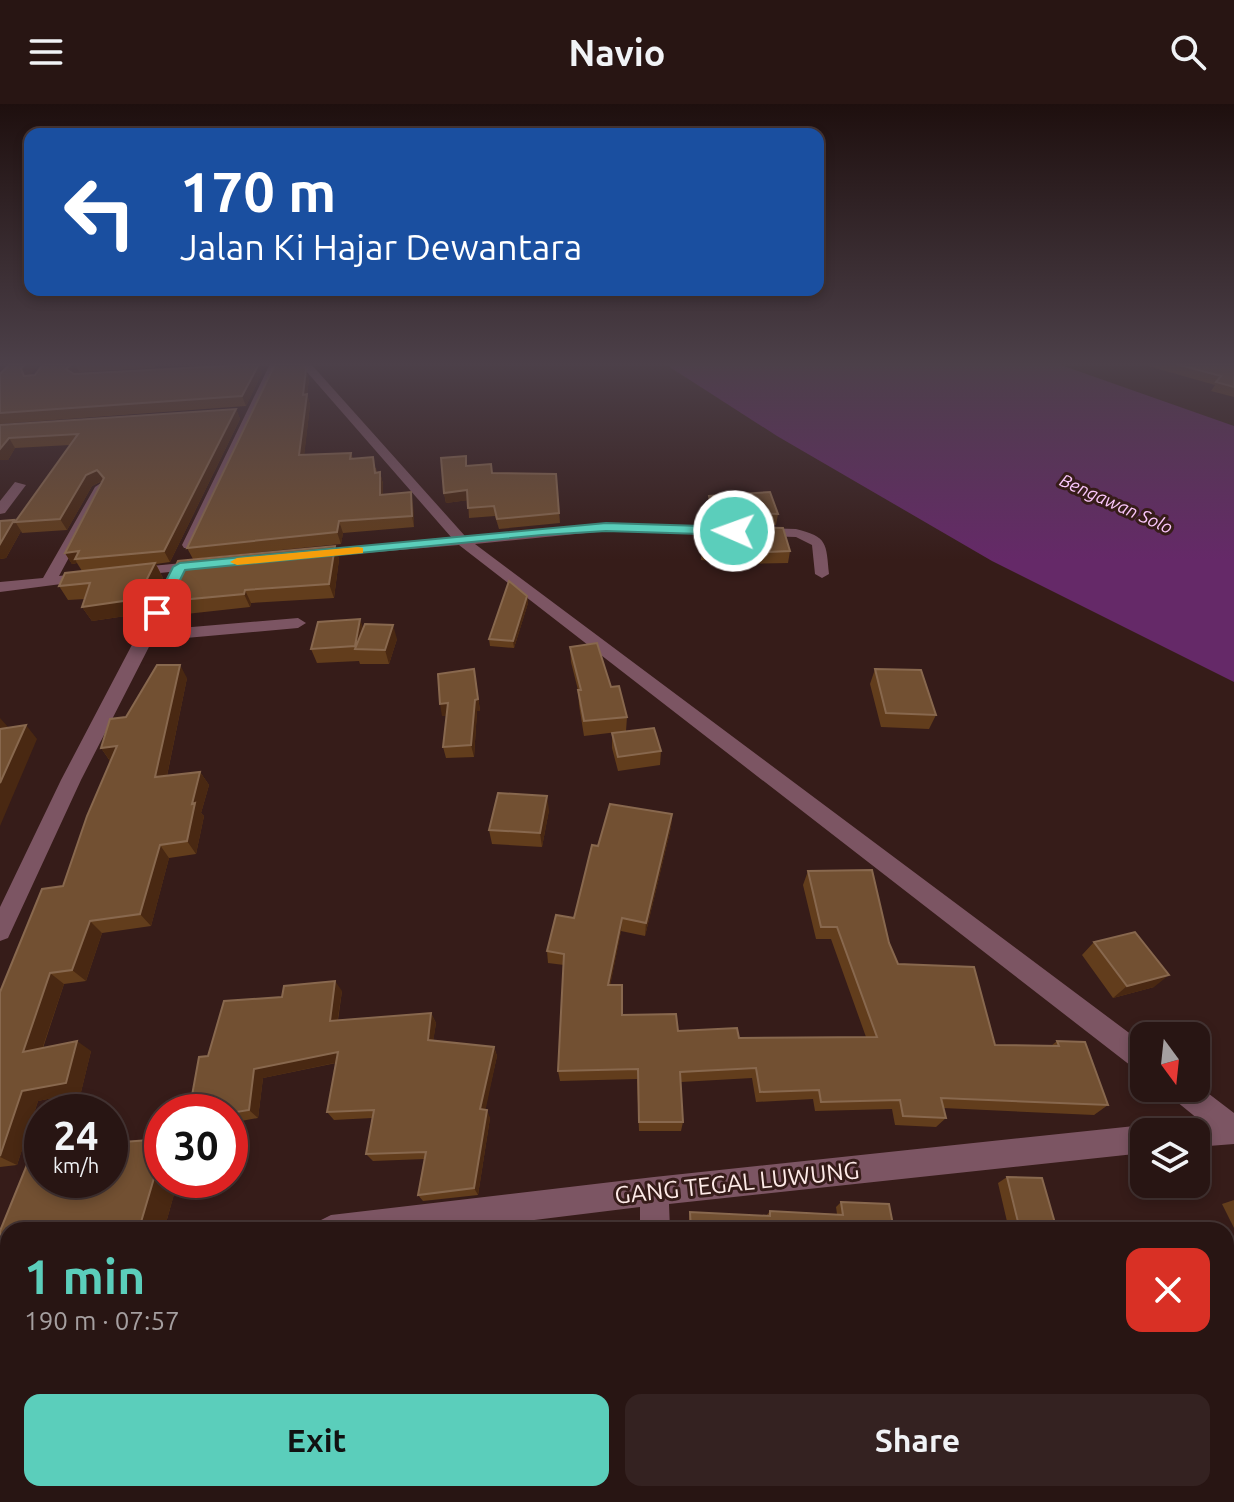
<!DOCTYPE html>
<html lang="en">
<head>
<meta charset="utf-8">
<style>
  :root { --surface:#281513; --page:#342221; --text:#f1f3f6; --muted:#a59fa0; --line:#443433; --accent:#5bcebb }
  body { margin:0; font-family:Ubuntu,sans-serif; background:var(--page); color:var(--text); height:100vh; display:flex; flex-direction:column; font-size:30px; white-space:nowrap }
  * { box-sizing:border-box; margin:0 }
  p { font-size:26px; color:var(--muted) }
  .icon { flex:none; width:44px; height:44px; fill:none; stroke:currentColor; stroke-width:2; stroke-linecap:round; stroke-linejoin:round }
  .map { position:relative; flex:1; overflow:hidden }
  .side { position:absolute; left:0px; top:1118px; width:1234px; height:280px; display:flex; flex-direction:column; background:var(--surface); border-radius:24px 24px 0 0; box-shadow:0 4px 12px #0003,0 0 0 2px var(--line) }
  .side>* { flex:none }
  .top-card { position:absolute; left:24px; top:24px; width:800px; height:168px; border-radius:16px; box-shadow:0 4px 12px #0003,0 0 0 2px var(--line); background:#1a4fa0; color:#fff; overflow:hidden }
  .needle { width:52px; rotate:165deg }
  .buttons { position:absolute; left:1130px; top:918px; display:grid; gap:16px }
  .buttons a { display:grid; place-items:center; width:80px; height:80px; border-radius:16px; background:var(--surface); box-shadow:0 4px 12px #0003,0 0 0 2px var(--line); font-size:40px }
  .speed { position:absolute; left:24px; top:990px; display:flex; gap:16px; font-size:40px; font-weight:700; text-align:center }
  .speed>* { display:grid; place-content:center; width:104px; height:104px; border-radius:50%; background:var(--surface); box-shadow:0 4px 12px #0003,0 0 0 2px var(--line); line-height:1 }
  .speed small { font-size:20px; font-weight:400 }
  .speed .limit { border:12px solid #d22; background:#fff; color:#111 }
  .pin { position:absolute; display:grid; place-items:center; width:68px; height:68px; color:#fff; margin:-34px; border-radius:16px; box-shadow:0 4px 12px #0006 }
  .me { position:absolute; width:88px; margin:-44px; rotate:272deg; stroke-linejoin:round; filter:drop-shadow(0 0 6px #0008) }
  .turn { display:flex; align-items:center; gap:28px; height:168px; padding:0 24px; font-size:36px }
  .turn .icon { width:104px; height:104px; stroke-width:2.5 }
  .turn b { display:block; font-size:56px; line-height:68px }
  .round { display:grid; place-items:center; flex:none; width:84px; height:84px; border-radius:16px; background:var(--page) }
  .overview { display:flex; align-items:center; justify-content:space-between; height:136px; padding:0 24px }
  h1 { font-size:48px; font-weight:600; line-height:60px; color:var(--accent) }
  .action { display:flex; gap:16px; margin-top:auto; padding:16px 24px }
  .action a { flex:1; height:92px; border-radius:16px; background:var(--accent); color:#111; font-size:32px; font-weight:600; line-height:92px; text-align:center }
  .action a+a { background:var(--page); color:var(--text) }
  header { display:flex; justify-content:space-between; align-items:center; height:104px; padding:0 24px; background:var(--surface); font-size:36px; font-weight:600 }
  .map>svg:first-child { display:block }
</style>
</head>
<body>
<header><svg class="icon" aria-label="menu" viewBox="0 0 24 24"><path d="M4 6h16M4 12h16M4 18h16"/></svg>Navio<svg class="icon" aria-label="search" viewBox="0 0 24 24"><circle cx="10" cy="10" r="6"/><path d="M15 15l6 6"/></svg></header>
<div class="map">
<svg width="1234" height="1398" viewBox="0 0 1234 1398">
  <rect width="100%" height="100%" fill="#361c19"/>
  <!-- water -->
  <path fill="#652968" d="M665,260H1058L1234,322V578L992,457L777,332Z"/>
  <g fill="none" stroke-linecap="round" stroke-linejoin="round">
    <!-- minor -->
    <path fill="#7c5563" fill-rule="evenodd" d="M270,260H280L196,441L194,444H184L182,441Z
      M300,260H311L465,432L606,419L796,425C828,433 826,439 829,470L822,474L815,470L812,441L796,433L606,427L475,440L1144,940V969L1135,965L459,441L305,454L303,451L310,447L451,433Z
      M15,378L26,381L5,409L0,410V397Z
      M101,379L107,383L59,472L87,469L94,473L92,476L0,488V478L43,474L95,383Z
      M203,457L210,461L208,464L131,472L124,468L131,464Z
      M174,470L181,474L157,526L298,514L306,519L298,524L152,537L81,676L8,834L0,837V803L61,676L167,474Z
      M1196,980L1234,1009V1040L1196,1043V1028H1183L1186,1019L1198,1015L1171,993L1167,984H1196Z
      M1144,1021L1155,1028H1144V1049L669,1100L670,1126H640V1103L452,1126H316L321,1116L331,1111L654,1073Z
      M0,1143H8V1173H0Z
      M643,1390H679V1398H643Z"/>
  </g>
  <!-- wall -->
  <path fill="#623d1c" d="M39,260L30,271H35L43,260H156L154,264L79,268L77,270L262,269L246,302L0,320V270Z
    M1141,260H1234V293L1211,287L1215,281Z
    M309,275L307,290L310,301L304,351L351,349L353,355L376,364L377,369L380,368L383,380V391L413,400L414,423L343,429L341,440L193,455L187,444Z
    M236,305L240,315L170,458L156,460L163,474L146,509L92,517L82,503L85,495L68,496L59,482L82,467L77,459L72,460L65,449L102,377L92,382L67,426L22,429L21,427L6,454L0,455V417L15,418L70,341L15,344L8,356H0V321Z
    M466,352L467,362L492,369L556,370L560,419L499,425L495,412L469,414L468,396L446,399L444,389Z
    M709,392L778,410L776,421L711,419L708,404Z
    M702,422L790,447L788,459L742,460L701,456Z
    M335,442L339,455L334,494L251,499L250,503L177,511L173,505L169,506L162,492Z
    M527,492L528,499L514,544L490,542L489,535Z
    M363,524L397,535L389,560H360L359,557L317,559L311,545Z
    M570,543L611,583L627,613L626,627L584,632L579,601L578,586L571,558Z
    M875,565L936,611L929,625L881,623L870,580Z
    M187,574L167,672L200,668L209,681L201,709L204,712L196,750L169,754L151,822L102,829L86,877L64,880L43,944L91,947L81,988L38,997L17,1061L0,1063V888L63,782L110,657L101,644L126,613Z
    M476,577L480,607H477L474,653L446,654L443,643L447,611L442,612Z
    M612,629L661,647L660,661L618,667L612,644Z
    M549,706L542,743L492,740L489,726Z
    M672,710L671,723L645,832L621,827L610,881L622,911L678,927L739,934L866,933L831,835H816L803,781L808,767L889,839L898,860L995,941L1051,942L1057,937L1108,1001L1094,1011L943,1004L946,1014L936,1023L895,1021L892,1005L815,1007L813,995L756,998L752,974L681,978L683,1018L681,1027H639L637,975L560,977L558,967L564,861L548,859L547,847L574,814L598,742Z
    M1094,838L1154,883L1113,894L1082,851Z
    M342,887L338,916L431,909L436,919L433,937L494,943L497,952L485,1005L490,1014L478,1091L423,1097L418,1091L425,1055L373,1057L366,1050L372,1014L334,1016L327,1008L336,959L263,974L258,1014L230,1019V1008L208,952Z
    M1007,1073L1057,1126H1009L998,1079Z
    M162,1076H178L164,1126H8V1134L0,1132V1127Z
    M1234,1096V1124L1222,1100Z
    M841,1098L894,1126H689V1113L690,1108L766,1112L770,1107L837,1110L836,1103Z
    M1085,1390H1218L1222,1398H1087Z"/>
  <!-- shaded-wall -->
  <path fill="#492812" d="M25,260H39L27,275L21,265Z
    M72,260H75L79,268L71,275L66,265Z
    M259,260L262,269L246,302L242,292Z
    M306,265L309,275L307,290L310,301L303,362L299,351L303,291Z
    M236,305L240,315L170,458L164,447Z
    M9,334L15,344L8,356H0V345Z
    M97,366L103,376L92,382L67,426L60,415L86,371Z
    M380,368L383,380V403L380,391Z
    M467,386L469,396L446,399L444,389Z
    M411,388L413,400L414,423L412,412Z
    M14,416L21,427L6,454L0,455V440Z
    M339,417L343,429L341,440L337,428Z
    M335,442L339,455L334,494L329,480Z
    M79,447L75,455L77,459L72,460L65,449Z
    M155,459L163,474L146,509L92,517L82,503Z
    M245,486L251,499L250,503L244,490Z
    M171,491L169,497L173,505L169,506L162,492Z
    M527,492L528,499L514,544L513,537Z
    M360,515L365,530L356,545L355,542Z
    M393,521L397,535L389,560L385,546Z
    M180,561L187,574L164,686L155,673Z
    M474,565L480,607H477L474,653L471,641Z
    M448,599L451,611L442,612L440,600Z
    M0,614L8,623L0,639Z
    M26,621L37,635L0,722V679Z
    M117,642L111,658L101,644Z
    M200,668L209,681L201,709L204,712L196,750L187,737L192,700Z
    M547,692L549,706L542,743L540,729Z
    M672,710L671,723L645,832L646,819Z
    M160,741L169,754L151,822L140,810Z
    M622,814L621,827L608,893V881Z
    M90,817L102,829L86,877L72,866Z
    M50,869L64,880L38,957L23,948Z
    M1169,871L1154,883L1113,894L1127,882Z
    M335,877L342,887L336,926L330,917Z
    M431,909L436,919L432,945L428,936Z
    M77,937L91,947L81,988L38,997L17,1061L0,1053L22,987Z
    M494,943L497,952L484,1013L480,1005Z
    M338,948L344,957L263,974L258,1014L249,1006L254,965Z
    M487,1006L490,1014L478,1091L474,1084Z
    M162,1047V1076H178L164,1126H159L141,1118Z
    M6,1193H8V1234L5,1241L0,1240V1206Z
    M181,1390H196L194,1398H179Z"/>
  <!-- building -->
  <path fill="#725032" stroke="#88684e" stroke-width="2" d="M10,260H25L21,265L24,272L35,271L43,260H72L66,265L74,270L259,260L242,292L0,309V270Z
    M275,260H302L306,265L303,291L307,290L299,351L351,349L350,355L373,353L375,369L380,368V391L411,388L412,412L339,417L337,428L187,444Z
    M1176,260H1234V283L1216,278L1221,272Z
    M236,305L164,447L75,455L79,447L65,449L104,374L97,366L86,371L60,415L15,418L78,330L9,334L0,345V321Z
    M466,352V362L491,360L492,369L556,370L559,409L497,415L494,402L468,404L467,386L444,389L441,354Z
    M770,388L778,410L712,408L709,392Z
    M14,416L0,440V417Z
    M702,422L783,424L790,447L743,449L702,445Z
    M335,442L329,480L245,486L244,490L169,497L171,491L162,492L178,457Z
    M155,459L137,495L82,503L90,479L59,482L65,469Z
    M509,477L527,492L513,537L489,535Z
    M360,515L355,542L311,545L318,518Z
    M365,520L393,521L385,546L355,545Z
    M597,539L611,583L619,582L627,613L584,617L578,586H581L570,543Z
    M157,561H180L155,673L200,668L192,700L195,699L187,737L160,741L140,810L90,817L72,866L50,869L23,948L77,937L66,979L22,987L0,1052V888L42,785L63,782L87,712L117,642L101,644L110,615L126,613Z
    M474,565L478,595L475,596L471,641L443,643L448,599L440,600L438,570Z
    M875,565L921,566L936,611L886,609Z
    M26,621L0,679V625Z
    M654,624L661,647L618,653L612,629Z
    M498,689L547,692L540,729L489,726Z
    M610,700L672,710L646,819L622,814L608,881H622V911L676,910L678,927L737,924L739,934L877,933L837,823H821L808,767L872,766L889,839L898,860L974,863L995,941L1059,942L1057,937L1085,938L1108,1001L941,994L946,1014L903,1012L900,996L821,998L819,986L760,988L756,964L680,968L683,1018H639L638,965L558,967L564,850L547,847L556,811L574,814L592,741L598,742Z
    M1135,828L1169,871L1127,882L1094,838Z
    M335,877L330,917L431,909L428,936L494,943L480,1005L487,1006L474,1084L418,1091L426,1048L366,1050L374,1006L327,1008L338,948L254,965L249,1006L230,1009V1008H189L199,953L208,952L224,897L282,893L284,882Z
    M162,1035V1047L141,1118L55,1126H8V1130L0,1131V1127L33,1046L42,1045V1076H110V1039Z
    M1007,1073L1042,1074L1057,1126H1020Z
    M841,1098L889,1100L894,1126H691L690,1108L770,1112V1107L843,1111Z
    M0,1193H6L0,1206Z
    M1226,1201L1234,1222V1326L1226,1325Z
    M0,1239H8V1284L0,1283Z
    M0,1342L8,1343V1390H181L179,1398H0Z
    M1103,1390H1218L1222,1398H1105Z"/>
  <!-- sky -->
  <linearGradient id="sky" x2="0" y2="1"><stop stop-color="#1e0f0e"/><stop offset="0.57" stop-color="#4c4049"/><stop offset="1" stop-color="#4c4049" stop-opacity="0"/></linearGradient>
  <rect width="1234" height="456" fill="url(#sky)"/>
  <!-- route -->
  <path fill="#5bcebb" stroke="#3b867a" stroke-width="2" d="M606,419L734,423L741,427L734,431L606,427L542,431L185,466L162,512L157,514L150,509L173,463L180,459Z"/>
  <!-- slow -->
  <path fill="#f59e0b" d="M358,443L363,444V449L237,461L230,458L237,454Z"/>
  <g text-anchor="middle" stroke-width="6" stroke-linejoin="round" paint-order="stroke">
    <!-- far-water labels -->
    <g font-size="18" font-style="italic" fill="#fbc7fb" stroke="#361c19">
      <text transform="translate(1116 400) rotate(24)" y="6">Bengawan Solo</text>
    </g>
    <!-- near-street labels -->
    <g font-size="24" fill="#fdeae7" stroke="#361c19">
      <text transform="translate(737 1079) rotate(-6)" y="8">GANG TEGAL LUWUNG</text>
    </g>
  </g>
</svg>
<div class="buttons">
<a><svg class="needle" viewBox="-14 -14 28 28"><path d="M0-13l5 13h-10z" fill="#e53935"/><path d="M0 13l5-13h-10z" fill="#a59fa0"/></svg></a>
<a><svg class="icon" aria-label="layers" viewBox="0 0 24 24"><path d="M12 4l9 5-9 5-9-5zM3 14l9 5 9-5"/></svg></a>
</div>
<div class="speed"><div>24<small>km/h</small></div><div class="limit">30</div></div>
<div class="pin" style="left:157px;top:509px;background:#d93025"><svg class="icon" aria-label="arrive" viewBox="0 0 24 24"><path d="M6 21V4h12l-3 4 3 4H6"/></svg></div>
<svg class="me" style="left:734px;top:427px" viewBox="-20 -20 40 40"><circle r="17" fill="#5bcebb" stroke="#fff" stroke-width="3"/><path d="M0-11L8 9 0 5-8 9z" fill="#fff"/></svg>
<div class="top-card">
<div class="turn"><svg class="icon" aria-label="left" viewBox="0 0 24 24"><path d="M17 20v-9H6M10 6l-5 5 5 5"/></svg><div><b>170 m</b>Jalan Ki Hajar Dewantara</div></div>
</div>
<section class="side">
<div class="overview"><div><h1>1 min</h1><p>190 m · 07:57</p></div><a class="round" style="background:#d93025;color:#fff"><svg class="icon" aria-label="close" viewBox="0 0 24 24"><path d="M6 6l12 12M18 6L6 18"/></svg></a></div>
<div class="action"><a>Exit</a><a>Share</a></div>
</section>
</div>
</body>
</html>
